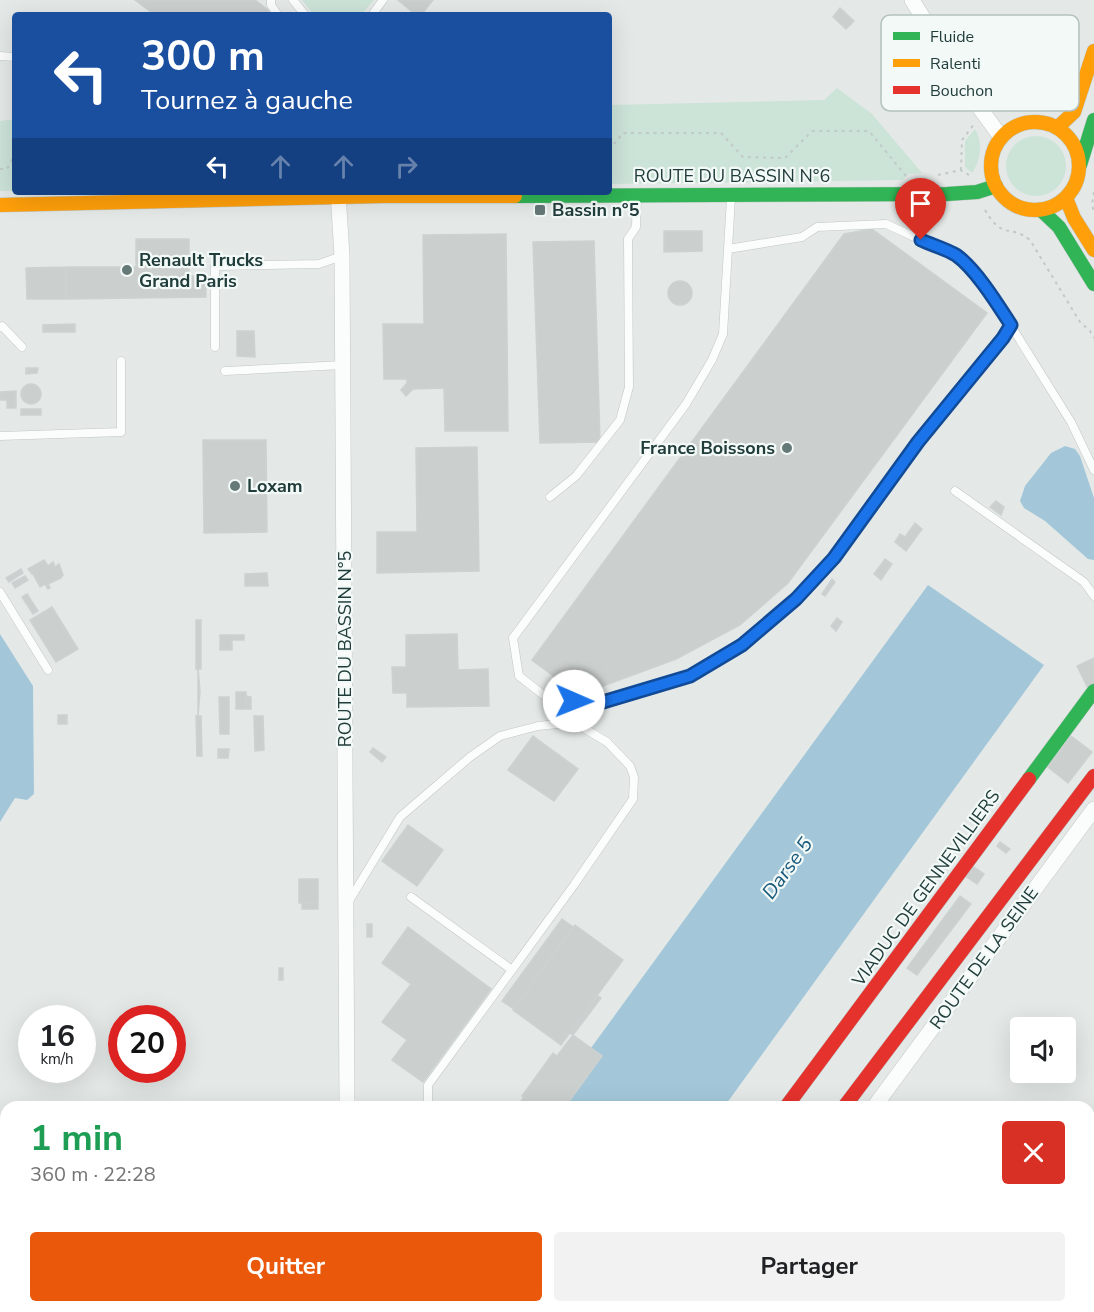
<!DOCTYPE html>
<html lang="fr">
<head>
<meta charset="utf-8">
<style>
  :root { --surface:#fff; --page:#f2f2f2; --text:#202124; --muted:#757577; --accent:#ea580c }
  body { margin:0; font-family:"Nunito Sans",sans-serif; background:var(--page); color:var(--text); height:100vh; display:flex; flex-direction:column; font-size:22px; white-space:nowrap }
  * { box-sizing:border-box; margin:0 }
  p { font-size:20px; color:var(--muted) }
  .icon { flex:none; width:33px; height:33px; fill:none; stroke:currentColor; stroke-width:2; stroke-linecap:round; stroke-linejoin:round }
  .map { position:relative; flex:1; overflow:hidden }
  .side { position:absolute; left:0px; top:1101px; width:1095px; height:212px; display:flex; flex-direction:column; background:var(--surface); border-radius:18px 18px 0 0; box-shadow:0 6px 24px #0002 }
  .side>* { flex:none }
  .guide { position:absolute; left:12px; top:12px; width:600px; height:183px; border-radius:6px; box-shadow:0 6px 24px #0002; background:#1a4fa0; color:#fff; overflow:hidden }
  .fabs { position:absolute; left:1010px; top:1017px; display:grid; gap:12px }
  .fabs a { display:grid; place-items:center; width:66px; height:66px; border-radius:6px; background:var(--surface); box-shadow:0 6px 24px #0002; font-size:30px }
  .speed { position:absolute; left:18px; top:1005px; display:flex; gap:12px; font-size:30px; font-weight:700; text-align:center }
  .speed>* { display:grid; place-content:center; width:78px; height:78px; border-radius:50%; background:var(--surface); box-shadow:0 6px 24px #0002; line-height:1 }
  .speed small { font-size:15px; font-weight:400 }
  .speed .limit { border:9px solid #d22; background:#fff; color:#111 }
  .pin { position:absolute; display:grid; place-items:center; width:51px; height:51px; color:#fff; margin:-62px -26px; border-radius:50% 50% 50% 0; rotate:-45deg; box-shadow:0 0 6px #0007 }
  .pin .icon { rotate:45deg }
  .me { position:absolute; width:66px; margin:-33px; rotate:91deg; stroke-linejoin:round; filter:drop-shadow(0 0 4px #0008) }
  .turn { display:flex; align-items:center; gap:21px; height:126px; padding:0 30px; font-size:27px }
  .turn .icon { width:78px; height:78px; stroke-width:2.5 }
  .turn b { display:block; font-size:42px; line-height:51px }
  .lanes { display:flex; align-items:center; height:57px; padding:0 30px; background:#0003; justify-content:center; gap:30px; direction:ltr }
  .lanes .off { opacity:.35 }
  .round { display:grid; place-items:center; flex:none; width:63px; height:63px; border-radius:6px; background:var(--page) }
  .overview { display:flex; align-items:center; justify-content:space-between; height:102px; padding:0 30px }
  h1 { font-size:36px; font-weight:700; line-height:45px; color:#1e9e55 }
  .action { display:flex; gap:12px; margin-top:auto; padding:12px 30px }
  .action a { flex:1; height:69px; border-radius:6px; background:var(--accent); color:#fff; font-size:24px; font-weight:700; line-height:69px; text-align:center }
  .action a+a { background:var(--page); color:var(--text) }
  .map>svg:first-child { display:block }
</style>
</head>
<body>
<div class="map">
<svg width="1094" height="1312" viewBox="0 0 1094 1312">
  <rect width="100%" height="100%" fill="#e4e9e8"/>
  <!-- green -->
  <path fill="#cce3d8" d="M302,0H374L361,15H314Z
    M837,88L872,114L922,173L909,174L902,180L609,184V105L824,100Z
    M15,119V191H0V121Z
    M975,129C983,142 981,160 972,173L965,167V141Z
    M1006 166a30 30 0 1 1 60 0a30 30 0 1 1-60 0Z"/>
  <!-- water -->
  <path fill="#a3c7d9" d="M1065,446L1075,449L1080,456L1094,498V560L1088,559L1045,521L1024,508L1020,501L1025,486L1051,453Z
    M928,585L1044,665L724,1107H548Z
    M0,634L33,686L34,794L27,800L15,798L0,822Z
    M1094,1279V1312H1070L1074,1307L1089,1306V1286Z
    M403,1306H580V1307L576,1312H399Z"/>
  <!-- building -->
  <path fill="#cbd0cf" stroke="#ccd2d1" stroke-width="1.5" d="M135,0H255L269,11L266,15H214L211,13L209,15H155Z
    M398,0H433L421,15H416Z
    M840,8L854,21L846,29L833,17Z
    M872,229L987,313L788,583L740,625L676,659L579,695L532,660L844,234Z
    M664,231H702V251L664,252Z
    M506,234L508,431H445L444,388L413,389L406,396L401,390L407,383V379H384L383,324H424L423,235Z
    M136,239H189V276H206V297L66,299V267H136Z
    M594,241L600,442L540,443L533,242Z
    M66,267V299H27L26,268Z
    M668 293a12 12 0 1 1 24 0a12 12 0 1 1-24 0Z
    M75,324V332H43V325Z
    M237,331H254L255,357L237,356Z
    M26,368H38L37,373L26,374Z
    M21 394a10 10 0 1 1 20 0a10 10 0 1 1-20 0Z
    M16,391V408H7V400H0V392Z
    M21,409H41V415H21Z
    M203,440H266L267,532L204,533Z
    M477,447L479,571L377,573V532H417L416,448Z
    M996,501L1004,507L1001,515L990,507Z
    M915,523L922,529L906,551L895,542L900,534L905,537Z
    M885,559L892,564L881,580L874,574Z
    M44,560L48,566L53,562L55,567L59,564L63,575L61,578L48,584L50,588L48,589L45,584L40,587L33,574H32L28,569Z
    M21,569L23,573L9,582L6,578Z
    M267,573L268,586H245V574Z
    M25,576L28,580L15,588L12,583Z
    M832,579L835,582L825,596L822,594Z
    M27,594L38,611L33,614L22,597Z
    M52,607L78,649L56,662L30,620Z
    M837,618L842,622L836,631L831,626Z
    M196,620H201V669H196Z
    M457,634L458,670L488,669L489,706L407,707V693H393L392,667H406V635Z
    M220,635H232V650H220Z
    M232,635H244V640H232Z
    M1094,658V685L1088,688L1077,666Z
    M198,669L200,691L198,716Z
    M236,692H246V709H236Z
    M246,696L251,697V709H246Z
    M219,697H229V734H220Z
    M58,715H67V724H58Z
    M196,716H201L202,756H197Z
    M254,716H263L264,750L255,751Z
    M533,736L578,769L554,801L508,770Z
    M1071,736L1092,752L1068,783L1048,767Z
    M373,748L386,757L382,762L370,752Z
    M218,749H229L228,758H218Z
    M408,825L443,850L417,886L382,861Z
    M1000,842L1010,849L1006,853L997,846Z
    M971,865L984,874L977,884L964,875Z
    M299,879H318V903H299Z
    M960,896L971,904L917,975L907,968Z
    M302,903H318V909H302Z
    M562,919L573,927L514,1009L502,1001Z
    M367,924H372V937H367Z
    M575,925L623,960L561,1045L513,1010Z
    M408,927L491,989L423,1082L392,1060L407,1040L382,1022L411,984L382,963Z
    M279,968H283V980H279Z
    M597,995L601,998L573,1035L570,1033Z
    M573,1035L602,1056L565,1107H517L524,1097L522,1096L553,1053L557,1056Z
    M96,1306H118V1312H96Z
    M205,1306H265L261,1312H201Z"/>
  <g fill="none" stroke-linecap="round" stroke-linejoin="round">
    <!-- lane casing -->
    <g stroke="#c1c6c5" stroke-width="9">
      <path id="lane" d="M271,0V5L278,15
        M293,0L305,15
        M372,15L383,0
        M0,56L15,57
        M731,198L723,334L712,360L686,404L513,638L519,676L546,697L590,703L603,701L690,677L742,645L796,599L834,558L918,442L1003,338L1011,325
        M728,249L802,237L817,227L886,224L956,256L971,270L993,297L1071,422L1094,470
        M0,327L2,326L22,347
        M215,347V266L319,264L342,256
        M225,371L343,365
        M0,436L121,432V361
        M955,491L1084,582L1094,596
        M550,497L576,476L620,420L629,387L628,239L636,227L637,196
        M0,592L48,670
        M411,897L512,970
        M349,901L400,817L470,757L500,736L538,726L567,723L582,727L607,742L630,766L634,777L633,799L574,885L428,1085V1107
        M333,1312L336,1306"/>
    </g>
    <!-- street casing -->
    <g stroke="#c1c6c5" stroke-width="16">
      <path id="street" d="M912,0L976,103L1001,137
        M338,192L342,256L347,1107
        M874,1107L1094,809
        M170,1312L174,1306
        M307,1312L310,1306
        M722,1312L726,1306"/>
    </g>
    <!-- fast casing -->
    <g stroke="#bfc7c5" stroke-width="15">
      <path id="fast" d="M1080,165L1094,120
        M515,196L947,194L977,192L996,186
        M1041,210L1059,227L1094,284
        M1029,779L1094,691
        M635,1312L639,1306"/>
    </g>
    <!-- slow casing -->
    <g stroke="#bfc7c5" stroke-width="15">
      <path id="slow" d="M991 166a44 44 0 1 1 88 0a44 44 0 1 1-88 0Z
        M1058,127L1074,112L1094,51
        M1066,198L1074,218L1094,250
        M0,205L383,196H515
        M692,1312L696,1306"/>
    </g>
    <!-- jam casing -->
    <g stroke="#bfc7c5" stroke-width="15">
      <path id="jam" d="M786,1107L1029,779
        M844,1107L1094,776"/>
    </g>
    <!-- path -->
    <path stroke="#c0cac8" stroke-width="2" stroke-dasharray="3 4.5" stroke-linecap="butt" d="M609,150L623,133H721L743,157L785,158L812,131H869L906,176
      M0,169H7L15,154
      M961,170L962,140L975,123
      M938,175L961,170L969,175
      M1094,192L1092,204L1094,213
      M985,210C1003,241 1011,224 1030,240L1080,322L1090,331L1094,338"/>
    <!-- lane -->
    <use href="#lane" stroke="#fbfcfc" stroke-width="8"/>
    <!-- street -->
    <use href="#street" stroke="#fbfcfc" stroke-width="15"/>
    <!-- fast -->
    <use href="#fast" stroke="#30b455" stroke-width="14"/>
    <!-- slow -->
    <use href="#slow" stroke="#ff9f0a" stroke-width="14"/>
    <!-- jam -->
    <use href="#jam" stroke="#e5322d" stroke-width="14"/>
  </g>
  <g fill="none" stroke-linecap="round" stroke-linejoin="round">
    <!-- route casing -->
    <g stroke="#114b97" stroke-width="15">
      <path id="route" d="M574,701L590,703L603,702L690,676L742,645L796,599L834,558L918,442L1003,338L1011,325C998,305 976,269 956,255C946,249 932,245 921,240"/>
    </g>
    <!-- route -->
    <use href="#route" stroke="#1a73e8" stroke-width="10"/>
  </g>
  <!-- markers -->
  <g fill="#657978" stroke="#f2f9f6" stroke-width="2">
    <rect x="534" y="204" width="12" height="12" rx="3"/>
    <circle cx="127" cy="270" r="6"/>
    <circle cx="787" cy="448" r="6"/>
    <circle cx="235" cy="486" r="6"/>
  </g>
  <g text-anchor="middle" stroke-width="4.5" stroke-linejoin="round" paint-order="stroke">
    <!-- street labels -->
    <g font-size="18" fill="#213d3b" stroke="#f2f9f6">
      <text x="732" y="182">ROUTE DU BASSIN N°6</text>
      <text transform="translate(345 649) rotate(-90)" y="6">ROUTE DU BASSIN N°5</text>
      <text transform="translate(926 888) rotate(-54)" y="6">VIADUC DE GENNEVILLIERS</text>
      <text transform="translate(984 958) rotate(-54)" y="6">ROUTE DE LA SEINE</text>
    </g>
    <!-- poi labels -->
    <g font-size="18" font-weight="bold" fill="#213d3b" stroke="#f2f9f6" text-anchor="start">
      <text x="552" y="216">Bassin n°5</text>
      <text x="139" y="266">Renault Trucks<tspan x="139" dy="21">Grand Paris</tspan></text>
      <text x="775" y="454" text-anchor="end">France Boissons</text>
      <text x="247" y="492">Loxam</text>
    </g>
    <!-- water labels -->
    <g font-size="20" font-style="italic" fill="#19597c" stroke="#f2f9f6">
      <text transform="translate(787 868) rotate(-54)" y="7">Darse 5</text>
    </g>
  </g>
  <!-- legend -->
  <rect x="881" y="15" width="198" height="96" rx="9" fill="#f2f9f6" stroke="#b3c1be" stroke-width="1.5"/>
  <rect x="893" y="32" width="27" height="8" fill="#30b455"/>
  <rect x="893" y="59" width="27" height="8" fill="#ff9f0a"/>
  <rect x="893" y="86" width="27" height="8" fill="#e5322d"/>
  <g font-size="16" fill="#213d3b">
    <text x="930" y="42">Fluide</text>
    <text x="930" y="69">Ralenti</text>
    <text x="930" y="96">Bouchon</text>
  </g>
</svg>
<div class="fabs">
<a><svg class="icon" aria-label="sound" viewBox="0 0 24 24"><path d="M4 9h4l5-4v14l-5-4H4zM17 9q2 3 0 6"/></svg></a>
</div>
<div class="speed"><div>16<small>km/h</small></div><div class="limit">20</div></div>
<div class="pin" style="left:921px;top:240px;background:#d93025"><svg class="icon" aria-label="arrive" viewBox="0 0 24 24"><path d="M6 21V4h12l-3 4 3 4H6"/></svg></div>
<svg class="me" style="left:574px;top:701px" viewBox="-20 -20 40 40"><circle r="19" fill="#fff"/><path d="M0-13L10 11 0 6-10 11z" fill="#1a73e8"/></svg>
<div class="guide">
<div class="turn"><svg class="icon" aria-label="left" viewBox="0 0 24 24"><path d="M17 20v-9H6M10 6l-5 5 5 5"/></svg><div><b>300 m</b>Tournez à gauche</div></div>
<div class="lanes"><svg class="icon" aria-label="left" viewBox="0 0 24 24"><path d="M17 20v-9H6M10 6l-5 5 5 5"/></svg><svg class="icon off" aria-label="ahead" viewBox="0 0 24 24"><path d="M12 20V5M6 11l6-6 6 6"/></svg><svg class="icon off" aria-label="ahead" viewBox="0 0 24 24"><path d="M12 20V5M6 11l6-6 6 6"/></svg><svg class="icon off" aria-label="right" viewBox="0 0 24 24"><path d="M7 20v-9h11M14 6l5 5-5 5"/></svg></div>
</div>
<section class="side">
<div class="overview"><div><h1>1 min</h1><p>360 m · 22:28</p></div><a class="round" style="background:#d93025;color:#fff"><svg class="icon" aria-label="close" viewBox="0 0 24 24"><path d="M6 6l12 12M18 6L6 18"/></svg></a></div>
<div class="action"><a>Quitter</a><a>Partager</a></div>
</section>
</div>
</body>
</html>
